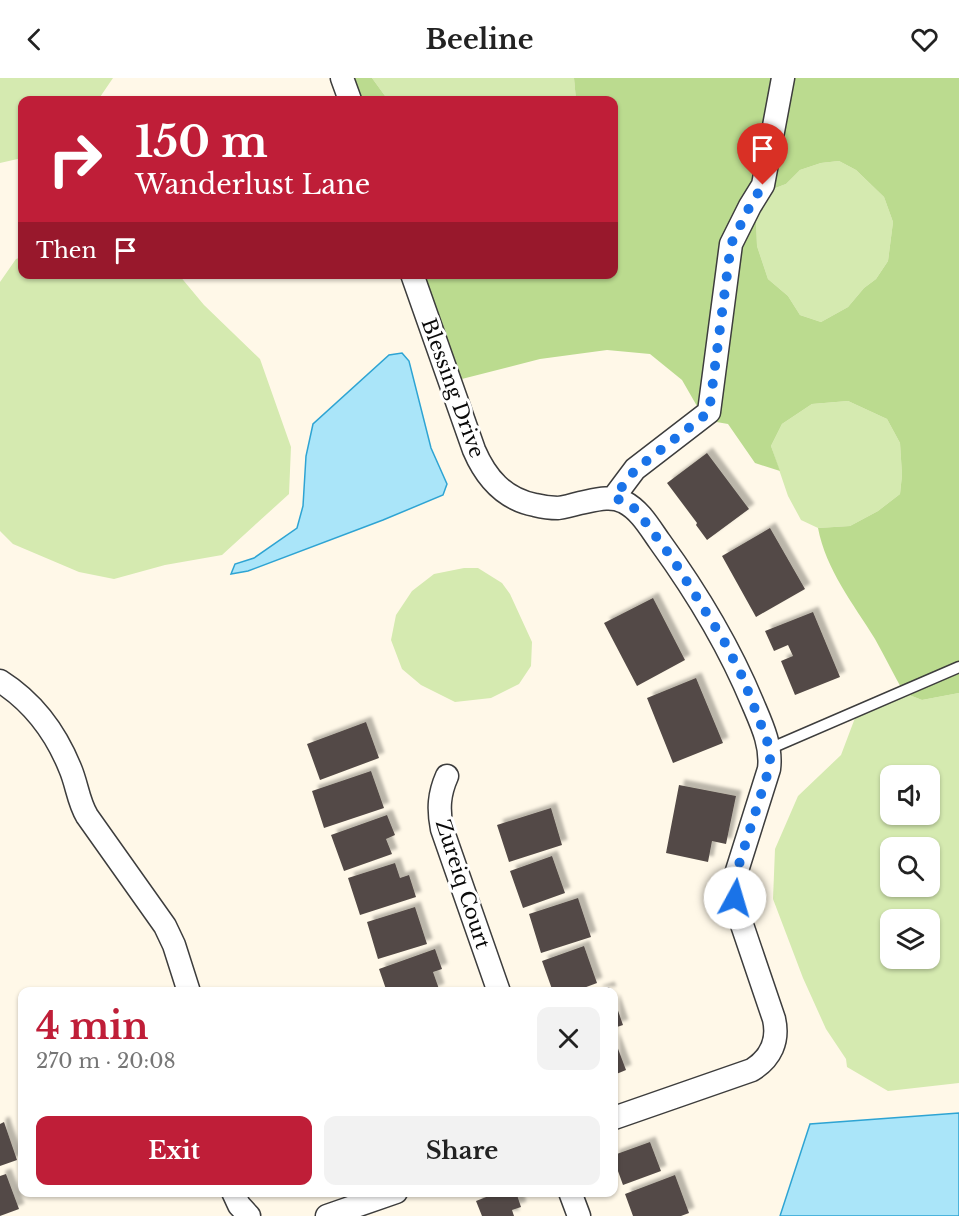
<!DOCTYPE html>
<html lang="en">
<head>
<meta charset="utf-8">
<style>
  :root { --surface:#fff; --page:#f2f2f2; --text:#222; --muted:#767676; --accent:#bf1e38 }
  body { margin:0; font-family:"Libre Baskerville",serif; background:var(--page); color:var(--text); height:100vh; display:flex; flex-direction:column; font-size:22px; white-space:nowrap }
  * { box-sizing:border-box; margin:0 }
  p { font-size:20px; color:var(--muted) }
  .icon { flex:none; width:33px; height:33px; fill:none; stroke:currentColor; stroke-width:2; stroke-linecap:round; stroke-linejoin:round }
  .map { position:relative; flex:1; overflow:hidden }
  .details { position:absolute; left:18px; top:909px; width:600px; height:210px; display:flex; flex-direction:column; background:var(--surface); border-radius:12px; box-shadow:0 2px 4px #0004 }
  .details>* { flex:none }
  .banner { position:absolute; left:18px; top:18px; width:600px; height:183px; border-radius:12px; box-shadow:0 2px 4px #0004; background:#bf1e38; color:#fff; overflow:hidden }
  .buttons { position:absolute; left:880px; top:687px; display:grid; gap:12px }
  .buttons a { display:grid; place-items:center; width:60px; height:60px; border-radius:12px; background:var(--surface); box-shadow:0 2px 4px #0004; font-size:30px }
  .pin { position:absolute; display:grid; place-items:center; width:51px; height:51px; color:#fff; margin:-62px -26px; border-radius:50% 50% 50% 0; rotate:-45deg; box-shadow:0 0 6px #0007 }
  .pin .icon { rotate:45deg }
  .me { position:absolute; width:66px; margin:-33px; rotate:6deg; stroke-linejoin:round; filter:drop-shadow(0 0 4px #0008) }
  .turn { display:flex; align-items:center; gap:21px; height:126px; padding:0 18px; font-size:27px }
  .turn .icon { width:78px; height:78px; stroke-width:2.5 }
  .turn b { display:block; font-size:42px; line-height:51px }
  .then { display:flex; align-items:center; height:57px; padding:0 18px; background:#0003; gap:12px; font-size:22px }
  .round { display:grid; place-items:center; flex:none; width:63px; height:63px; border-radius:12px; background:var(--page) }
  .overview { display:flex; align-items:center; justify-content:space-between; height:102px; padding:0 18px }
  h1 { font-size:36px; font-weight:700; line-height:45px; color:var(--accent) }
  .primary-button { display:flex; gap:12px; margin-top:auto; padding:12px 18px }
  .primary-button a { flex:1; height:69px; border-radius:12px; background:var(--accent); color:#fff; font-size:24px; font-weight:700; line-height:69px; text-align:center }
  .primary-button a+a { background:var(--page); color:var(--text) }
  header { display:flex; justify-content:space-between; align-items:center; height:78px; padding:0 18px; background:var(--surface); font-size:27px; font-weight:700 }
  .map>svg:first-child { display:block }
</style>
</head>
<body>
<header><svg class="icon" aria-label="back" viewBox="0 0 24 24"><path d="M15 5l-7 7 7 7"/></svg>Beeline<svg class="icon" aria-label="heart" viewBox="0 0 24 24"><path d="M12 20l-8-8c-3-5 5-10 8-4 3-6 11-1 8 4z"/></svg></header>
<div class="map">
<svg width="959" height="1138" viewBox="0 0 959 1138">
  <defs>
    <filter id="shadow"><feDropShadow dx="5.5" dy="-5.5" stdDeviation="1.5" flood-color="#0004"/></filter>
  </defs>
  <rect width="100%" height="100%" fill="#fff8e8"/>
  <!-- green -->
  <path fill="#d5eab0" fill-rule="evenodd" d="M0,0H113L98,22H22V80L0,85Z
    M372,0H574L576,22H388Z
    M839,83L856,92L884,119L893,144L888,183L876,201L864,210L848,229L821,244L800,237L788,218L768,201L757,168L756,140L770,112L786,106L800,92L821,85Z
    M22,179V196L179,197L204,227L260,281L291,369L289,416L222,477L165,487L114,501L79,494L13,466L0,453V204L16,181Z
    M848,323L887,341L900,365L902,397L900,416L878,433L850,448L818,450L801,442L788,418L771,368L782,346L812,326Z
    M464,490H478L502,505L510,516L532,564L531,588L519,606L491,620L455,624L421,607L402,591L391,562L396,537L412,513L434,496Z
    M904,615L922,622L959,615V1005L888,1013L847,989L846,981L826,951L803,900L773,821L775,771L798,718L841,677L855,640ZM891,698H930V736H891ZM891,770H930V808H891ZM891,842H930V880H891Z"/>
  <!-- forest -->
  <path fill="#bbdb8f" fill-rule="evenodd" d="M334,0H372L388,22H342Z
    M574,0H959V615L922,622L904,615C894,597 885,579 875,561C853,525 826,492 818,450L850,448L878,433L900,416L902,397L900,365L887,341L848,323L812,326L782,346L771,368L780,393L755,385L728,346L705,342L682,302L650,276L607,272L540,281L450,304L409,197L614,196V22H576ZM839,83L856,92L884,119L893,144L888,183L876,201L864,210L848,229L821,244L800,237L788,218L768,201L757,168L756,140L770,112L786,106L800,92L821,85Z"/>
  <!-- water -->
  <path fill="#aae5f9" stroke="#2ea4d3" stroke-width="1.5" d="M402,275L409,283L431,370L447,406L443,417L383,442L248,493L231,496L235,486L254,480L297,450L303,428L306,378L313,346L389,277Z
    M959,1035V1138H780L810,1046Z"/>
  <!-- building -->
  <path fill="#534a46" filter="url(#shadow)" d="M707,375L749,431L707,462L696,447L697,445L667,405Z
    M770,450L805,511L756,539L722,478Z
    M653,520L685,582L637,608L604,545Z
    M813,534L840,599L795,617L781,583L793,578L788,567L774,573L765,553Z
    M696,600L723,665L673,685L647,620Z
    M366,644L379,680L320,702L307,666Z
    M371,693L384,730L324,750L312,713Z
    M679,707L736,718L726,766L712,763L708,784L666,775Z
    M551,730L562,767L509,784L497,747Z
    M387,737L395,757L386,761L392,776L344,793L331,757Z
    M552,778L565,815L523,830L510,793Z
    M395,785L400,800L409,797L416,819L360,837L348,800Z
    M578,820L591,859L541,875L529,836Z
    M415,829L427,866L378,881L367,844Z
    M584,868L597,905L573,914H553L542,883Z
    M435,871L442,891L433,894L439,911L432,914H387L379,891Z
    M609,909L611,914H597V913Z
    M614,921L623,947L614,950Z
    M614,960L626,992L614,997Z
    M4,1044L17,1082L0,1088V1046Z
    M650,1064L661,1093L623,1107L614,1082V1077Z
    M6,1096L19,1131L0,1138V1098Z
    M675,1097L689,1135L681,1138H633L625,1116Z
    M499,1114H516L521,1129L512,1132L514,1138H482L476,1123Z"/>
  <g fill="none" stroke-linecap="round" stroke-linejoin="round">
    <!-- service casing -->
    <g stroke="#3d3d3d" stroke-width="13">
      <path id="service" d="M769,671L959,589"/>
    </g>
    <!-- minor casing -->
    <g stroke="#3d3d3d" stroke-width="25">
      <path id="minor" d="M342,0L350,22
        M412,196L474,372C486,400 504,421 535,427C543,429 551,430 558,430C565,429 573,427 580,425C595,422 611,417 624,424C640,432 650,450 660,464C697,515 729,568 753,626C762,647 772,668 769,691L735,799C734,811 735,821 737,832L774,941C779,963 771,980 752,992L614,1040
        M614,419L635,391L709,334L731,166L750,128L763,107L783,0
        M0,603C33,624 55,653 70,690C77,706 78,723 87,738L165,848L174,867L189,914
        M447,698C439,716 438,731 442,751L499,914
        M233,1114L239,1127L249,1138
        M570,1114L579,1138
        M327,1138L396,1114"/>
    </g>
    <!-- service -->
    <use href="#service" stroke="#fff" stroke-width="10"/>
    <!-- minor -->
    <use href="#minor" stroke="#fff" stroke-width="22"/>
  </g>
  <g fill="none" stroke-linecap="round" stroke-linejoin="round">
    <!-- route -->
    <path stroke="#1a73e8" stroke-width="10" stroke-dasharray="0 18" d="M735,820V799L769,691L770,681L767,662L742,598L724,563L672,480L640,437L633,429L614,419L635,392L709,334L731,166L750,128L763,107"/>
  </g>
  <g text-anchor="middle" stroke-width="6" stroke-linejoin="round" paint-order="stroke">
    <!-- street labels -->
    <g font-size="20" fill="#0a0a0a" stroke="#fff">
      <text transform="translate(453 310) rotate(70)" y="7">Blessing Drive</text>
      <text transform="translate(463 806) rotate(72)" y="7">Zureiq Court</text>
    </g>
  </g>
</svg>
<div class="buttons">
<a><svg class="icon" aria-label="sound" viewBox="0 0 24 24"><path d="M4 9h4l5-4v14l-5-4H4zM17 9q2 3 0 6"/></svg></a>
<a><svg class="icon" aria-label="search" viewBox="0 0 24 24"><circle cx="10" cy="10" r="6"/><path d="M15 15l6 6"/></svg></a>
<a><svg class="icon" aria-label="layers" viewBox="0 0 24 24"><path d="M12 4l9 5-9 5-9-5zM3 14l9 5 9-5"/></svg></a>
</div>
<div class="pin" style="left:763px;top:107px;background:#d93025"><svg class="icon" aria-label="arrive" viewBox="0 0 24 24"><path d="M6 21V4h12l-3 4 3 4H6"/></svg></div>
<svg class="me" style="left:735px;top:820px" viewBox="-20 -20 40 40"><circle r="19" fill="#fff"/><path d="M0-13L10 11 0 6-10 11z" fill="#1a73e8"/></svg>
<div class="banner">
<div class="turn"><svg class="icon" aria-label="right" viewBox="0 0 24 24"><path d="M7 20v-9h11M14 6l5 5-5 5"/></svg><div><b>150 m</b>Wanderlust Lane</div></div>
<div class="then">Then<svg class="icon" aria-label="arrive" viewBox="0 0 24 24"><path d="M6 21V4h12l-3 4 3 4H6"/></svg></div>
</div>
<section class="details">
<div class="overview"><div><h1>4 min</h1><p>270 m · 20:08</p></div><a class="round"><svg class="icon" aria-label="close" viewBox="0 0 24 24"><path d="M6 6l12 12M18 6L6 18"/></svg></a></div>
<div class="primary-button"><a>Exit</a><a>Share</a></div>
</section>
</div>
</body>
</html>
